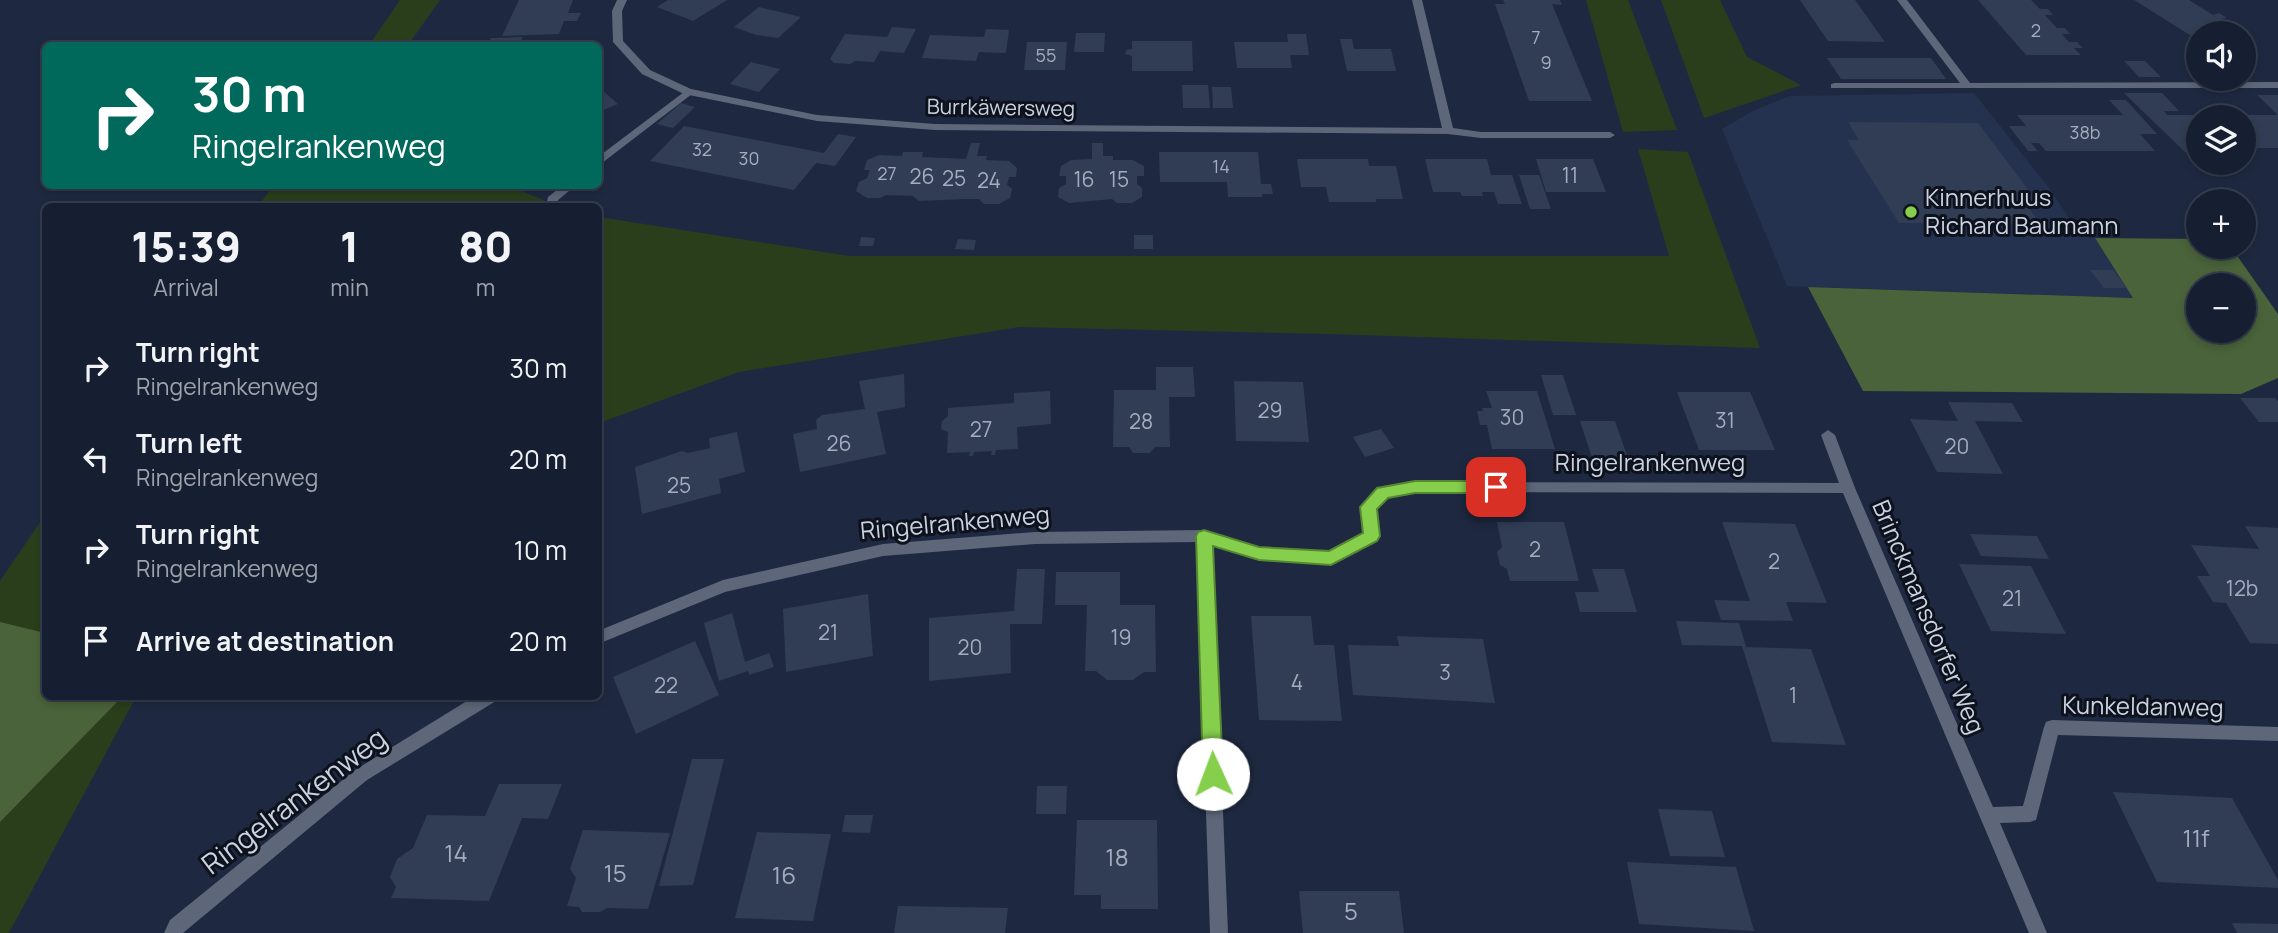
<!DOCTYPE html>
<html lang="en">
<head>
<meta charset="utf-8">
<style>
  :root { --surface:#161f31; --page:#232c3d; --text:#f1f3f6; --muted:#9ea2ab; --line:#353d4d }
  body { margin:0; font-family:Manrope,sans-serif; background:var(--page); color:var(--text); height:100vh; display:flex; flex-direction:column; font-size:26px; white-space:nowrap }
  * { box-sizing:border-box; margin:0 }
  p { font-size:23px; color:var(--muted) }
  .icon { flex:none; width:38px; height:38px; fill:none; stroke:currentColor; stroke-width:2; stroke-linecap:round; stroke-linejoin:round }
  .map { position:relative; flex:1; overflow:hidden }
  .drawer { position:absolute; left:42px; top:203px; width:560px; height:497px; display:flex; flex-direction:column; background:var(--surface); border-radius:10px; box-shadow:0 4px 10px #0003,0 0 0 2px var(--line) }
  .drawer>* { flex:none }
  .hud { position:absolute; left:42px; top:42px; width:560px; height:147px; border-radius:10px; box-shadow:0 4px 10px #0003,0 0 0 2px var(--line); background:#00695c; color:#fff; overflow:hidden }
  .fabs { position:absolute; left:2186px; top:21px; display:grid; gap:14px }
  .fabs a { display:grid; place-items:center; width:70px; height:70px; border-radius:50%; background:var(--surface); box-shadow:0 4px 10px #0003,0 0 0 2px var(--line); font-size:35px }
  .pin { position:absolute; display:grid; place-items:center; width:60px; height:60px; color:#fff; margin:-30px; border-radius:14px; box-shadow:0 4px 10px #0006 }
  .me { position:absolute; width:77px; margin:-38px; rotate:358deg; stroke-linejoin:round; filter:drop-shadow(0 0 5px #0008) }
  .turn { display:flex; align-items:center; gap:24px; height:147px; padding:0 35px; font-size:32px }
  .turn .icon { width:91px; height:91px; stroke-width:2.5 }
  .turn b { display:block; font-size:49px; line-height:60px }
  .eta { display:flex; justify-content:space-evenly; align-items:center; height:119px; text-align:center }
  .eta b { font-size:42px; font-weight:800; line-height:49px }
  ul { padding:0; list-style:none }
  li { display:flex; align-items:center; gap:21px; height:91px; padding:0 35px }
  li div { flex:1 }
  li b { display:block; font-size:26px }
  li em { font-style:normal }
  .map>svg:first-child { display:block }
</style>
</head>
<body>
<div class="map">
<svg width="2278" height="933" viewBox="0 0 2278 933">
  <rect width="100%" height="100%" fill="#1e2941"/>
  <!-- built -->
  <path fill="#243250" d="M1974,93L2049,188L2081,236L2095,238L2134,298L1787,286L1722,129L1755,110L1790,96Z"/>
  <!-- green -->
  <path fill="#2a3e1c" d="M400,0H440L408,45H369Z
    M1586,0H1628L1677,130L1623,132Z
    M1661,0H1720L1747,57L1801,85L1704,118Z
    M1638,149L1688,152L1760,348L1330,334L1020,327L739,372L599,423V217L849,256H1669Z
    M273,186H509L558,206H258Z
    M45,515L46,696L136,697L9,933H0V581Z"/>
  <!-- forest -->
  <path fill="#4a633a" fill-rule="evenodd" d="M2095,238L2198,239V247H2231L2278,314V378L2241,394L1863,391L1808,287L2133,298ZM2198,285H2244V331H2198Z
    M0,622L45,633L46,696L122,697L0,822Z"/>
  <!-- building -->
  <path fill="#303d55" d="M519,0H573L568,13H581L577,21H564L559,34L502,36Z
    M668,0H727L693,21L657,7Z
    M1503,0H1560L1562,5L1552,4L1592,101H1529L1495,4H1505Z
    M1800,0H1855L1885,42L1828,41Z
    M1978,0H2031L2040,9H2048L2053,15H2045L2057,28H2065L2070,34H2062L2069,42H2077L2083,48H2074L2081,55H2026Z
    M2134,0H2189L2213,15L2219,13L2227,18L2221,19L2234,28L2240,26L2248,31L2242,32L2254,39L2244,41V33H2198V40Z
    M759,7L801,17L778,38L756,35L734,27Z
    M892,27L916,29L904,53L880,51L874,62L855,61L850,64L834,63L830,59L845,34L887,37Z
    M986,29L1009,30L1006,53L979,52L976,61L922,58L930,35L984,37Z
    M1076,33H1105L1104,52H1074Z
    M1287,34H1306L1309,55H1290L1292,68H1237L1234,42H1288Z
    M523,37L519,46H487L491,38Z
    M1340,39H1352L1354,49H1391L1396,71H1347Z
    M1132,41H1192L1193,71H1132V56L1125,54L1126,50L1132,49Z
    M1027,42H1067L1065,70H1024Z
    M1827,58H1931L1946,79H1841Z
    M2124,61H2145L2161,77H2139Z
    M751,62L780,69L759,92L730,84Z
    M1182,85H1208L1210,108H1183Z
    M598,87L602,90L618,104L598,112Z
    M1212,87H1231L1233,108H1213Z
    M2124,93H2162L2179,111H2164L2167,115H2278L2257,95H2278V148H2244V117H2198V152H2185Z
    M2109,100H2126L2157,134H2140L2155,151H2046L2039,143H2031L2038,151H2028L2009,126H2026L2017,115H2123Z
    M681,103L695,107L673,128L657,124Z
    M1848,122L1978,123L2039,204H2026L2040,224L1899,223L1847,140H1859Z
    M684,126L824,153L838,134L856,137L835,166L816,163L794,190L650,161Z
    M971,143H980L977,156H987L986,160L1009,161L1017,168L1016,177H1009L1007,185L1012,189L1010,198L999,204H984L979,199H965L919,201L913,196L886,195L880,198H867L856,191L859,182L867,178L870,170H864L867,160L879,155L902,156L903,152H923L922,157L966,159Z
    M1092,143H1103V156H1113V160H1133L1144,166V176H1137V184L1142,188V197L1132,203H1117L1112,199L1069,203L1058,197L1059,188L1066,184V176H1059L1061,166L1071,160L1092,159Z
    M1159,152H1258L1261,184H1271L1273,194H1262V197H1228L1227,182H1160Z
    M1297,159H1368L1369,166H1396L1403,199H1376V202H1329L1326,187H1301Z
    M1425,159H1487L1491,175H1512L1522,204H1498L1494,192H1482L1483,196H1462L1460,192H1433Z
    M1536,159H1593L1606,192H1546Z
    M1519,175H1539L1551,209H1530Z
    M1134,235H1153V249H1134Z
    M861,237L875,238L873,246H859Z
    M958,239L976,240L974,250L955,249Z
    M2090,270H2113L2127,288H2104Z
    M1156,367H1193L1195,397H1169L1170,447H1155L1150,453H1133L1129,447H1113L1114,390H1156Z
    M904,374L905,407L877,412L886,454L800,472L793,434L817,429L816,420L822,415L865,409L859,381Z
    M1541,375H1563L1576,415H1553Z
    M1234,381L1303,382L1309,442L1236,441Z
    M1050,391L1051,424L1017,427L1018,449L996,450L995,455H991L992,451L974,452L973,456H969L970,452L947,453L948,432L941,429L942,421L948,416V408L1014,403V393Z
    M1486,391H1537L1555,449H1492L1487,425H1480L1477,411H1483L1482,408H1492Z
    M1677,392H1750L1775,450H1699Z
    M2240,398H2275L2278,401V422H2259Z
    M1948,402L2012,403L2023,422L1975,421L2003,474L1937,472L1910,419L1958,421Z
    M1580,421H1615L1630,464H1594Z
    M1381,429L1394,448L1365,457L1353,437Z
    M737,432L745,472L719,479L721,493L642,514L635,467L682,451L688,453L710,448L709,438Z
    M1497,522H1564L1579,581H1510L1507,569L1500,565L1497,552L1502,547Z
    M1722,522L1795,524L1827,603L1786,602L1793,621L1721,620L1714,600L1750,601Z
    M2245,526L2278,528V644L2250,643L2226,603L2213,602L2197,576H2210L2191,545L2259,549Z
    M1970,534L2037,536L2049,559L1981,556Z
    M1959,564L2031,566L2066,634L1991,631Z
    M1017,569H1045L1042,624H1010L1011,673L929,681V618L1014,611Z
    M1592,569H1624L1637,612H1580L1575,592H1599Z
    M1056,572H1120V605H1155L1156,672H1144L1133,680H1107L1096,671H1085L1087,605H1055Z
    M868,594L873,656L786,672L783,609Z
    M732,613L745,662L769,653L774,667L749,675L748,671L719,681L704,623Z
    M1251,616H1311L1314,645H1334L1342,721L1259,720Z
    M1676,621L1739,623L1746,647L1811,649L1846,745L1772,742L1742,646L1682,645Z
    M1397,636L1483,639L1495,703L1353,695L1348,645L1399,646Z
    M695,641L719,695L636,734L613,677Z
    M692,759H724L693,885L659,886Z
    M499,784H562L548,819L522,818L489,901L391,898L396,887L390,877L397,859L413,848L427,815L485,816Z
    M1037,786H1067L1066,814H1036Z
    M2113,792L2232,798L2278,880V888L2157,882Z
    M1658,809L1712,811L1725,857L1670,856Z
    M845,815H873L870,833L842,832Z
    M1077,820H1157L1158,909H1101V895H1074Z
    M583,830L670,833L648,909L607,908L600,912H582L579,907L567,906L576,878L570,869Z
    M757,832L831,834L813,921L735,918Z
    M1627,862L1736,867L1754,931L1639,924Z
    M1299,891H1399L1404,933H1303Z
    M898,906L1008,908L1005,933H894Z
    M2232,923L2278,924V933H2237Z"/>
  <g fill="none" stroke-linecap="round" stroke-linejoin="round">
    <!-- lane -->
    <path fill="#5d6779" fill-rule="evenodd" d="M688,89L693,92L692,94L598,166V157Z
      M562,186H575L558,200L556,206H546L548,197Z"/>
    <!-- street -->
    <path fill="#5d6779" fill-rule="evenodd" d="M617,0H627L622,11L623,41L650,70L691,89L817,115L935,124L1442,128L1412,0H1422L1453,128L1481,132H1610L1615,135L1610,138H1481L1448,134L935,130L817,121L684,94L642,74L613,42L612,11Z
      M1897,0H1907L1970,83L2278,82V88H1831V84L1835,83H1960Z
      M1828,430L1835,435L1855,488L1993,807L2023,806L2044,727L2046,722L2052,720L2278,727V741L2058,735L2036,820L2030,822L2000,823L2047,933H2029L1843,493L1414,492L1387,497L1376,509L1378,536L1376,540L1331,564L1259,560L1212,544L1228,933H1210L1197,542L1035,544L883,556L725,592L598,644V631L723,580L883,544L1035,532L1204,530L1259,548L1329,552L1363,533L1362,507L1378,488L1414,482L1839,483L1821,435Z
      M475,696H498L496,701L367,780L183,933H164L170,920L355,770Z"/>
  </g>
  <!-- route -->
  <path fill="#85cf4c" stroke="#568731" stroke-width="2" d="M1415,481H1496L1504,487L1496,493H1415L1388,498L1377,509L1380,536L1377,541L1331,565L1259,560L1213,546L1223,774L1220,781L1213,783L1206,781L1203,774L1196,536L1198,532L1204,530L1259,547L1329,551L1363,533L1360,507L1377,488Z"/>
  <!-- markers -->
  <circle fill="#85cf4c" stroke="#0d121d" stroke-width="2.5" cx="1911" cy="212" r="7"/>
  <g text-anchor="middle" stroke-width="6" stroke-linejoin="round" paint-order="stroke">
    <!-- far-number labels -->
    <g font-size="18" fill="#a4adbe">
      <text x="2036" y="37">2</text>
      <text x="1536" y="44">7</text>
      <text x="1046" y="62">55</text>
      <text x="1546" y="69">9</text>
      <text x="2085" y="139">38b</text>
      <text x="702" y="156">32</text>
      <text x="749" y="165">30</text>
      <text x="1221" y="173">14</text>
      <text x="887" y="180">27</text>
    </g>
    <!-- far-street labels -->
    <g font-size="21" fill="#cad2e1" stroke="#0d121d">
      <text transform="translate(1001 108) rotate(1)" y="7">Burrkäwersweg</text>
    </g>
    <!-- number labels -->
    <g font-size="21" fill="#a4adbe">
      <text x="1570" y="183">11</text>
      <text x="922" y="184">26</text>
      <text x="954" y="186">25</text>
      <text x="1084" y="187">16</text>
      <text x="1119" y="187">15</text>
      <text x="989" y="188">24</text>
      <text x="1270" y="418">29</text>
      <text x="1512" y="425">30</text>
      <text x="1725" y="428">31</text>
      <text x="1141" y="429">28</text>
      <text x="981" y="437">27</text>
      <text x="839" y="451">26</text>
      <text x="1957" y="454">20</text>
      <text x="679" y="493">25</text>
      <text x="1535" y="557">2</text>
      <text x="1774" y="569">2</text>
      <text x="2242" y="596">12b</text>
      <text x="2012" y="606">21</text>
      <text x="828" y="640">21</text>
      <text x="1121" y="645">19</text>
      <text x="970" y="655">20</text>
      <text x="1445" y="680">3</text>
      <text x="1297" y="690">4</text>
      <text x="666" y="693">22</text>
      <text x="1793" y="703">1</text>
    </g>
    <!-- poi labels -->
    <g font-size="24" fill="#cad2e1" stroke="#0d121d" text-anchor="start">
      <text x="1925" y="206">Kinnerhuus<tspan x="1925" dy="28">Richard Baumann</tspan></text>
    </g>
    <!-- street labels -->
    <g font-size="24" fill="#cad2e1" stroke="#0d121d">
      <text x="1650" y="471">Ringelrankenweg</text>
      <text transform="translate(955 523) rotate(-5)" y="8">Ringelrankenweg</text>
      <text transform="translate(1928 617) rotate(67)" y="8">Brinckmansdorfer Weg</text>
      <text transform="translate(2143 707) rotate(1)" y="8">Kunkeldanweg</text>
    </g>
    <!-- near-number labels -->
    <g font-size="24" fill="#a4adbe">
      <text x="2196" y="847">11f</text>
      <text x="456" y="862">14</text>
      <text x="1117" y="866">18</text>
      <text x="615" y="882">15</text>
      <text x="784" y="884">16</text>
      <text x="1351" y="920">5</text>
    </g>
    <!-- near-street labels -->
    <g font-size="28" fill="#cad2e1" stroke="#0d121d">
      <text transform="translate(294 801) rotate(-37)" y="10">Ringelrankenweg</text>
    </g>
  </g>
</svg>
<div class="fabs">
<a><svg class="icon" aria-label="sound" viewBox="0 0 24 24"><path d="M4 9h4l5-4v14l-5-4H4zM17 9q2 3 0 6"/></svg></a>
<a><svg class="icon" aria-label="layers" viewBox="0 0 24 24"><path d="M12 4l9 5-9 5-9-5zM3 14l9 5 9-5"/></svg></a>
<a>+</a>
<a>−</a>
</div>
<div class="pin" style="left:1496px;top:487px;background:#d93025"><svg class="icon" aria-label="arrive" viewBox="0 0 24 24"><path d="M6 21V4h12l-3 4 3 4H6"/></svg></div>
<svg class="me" style="left:1213px;top:774px" viewBox="-20 -20 40 40"><circle r="19" fill="#fff"/><path d="M0-13L10 11 0 6-10 11z" fill="#85cf4c"/></svg>
<div class="hud">
<div class="turn"><svg class="icon" aria-label="right" viewBox="0 0 24 24"><path d="M7 20v-9h11M14 6l5 5-5 5"/></svg><div><b>30 m</b>Ringelrankenweg</div></div>
</div>
<section class="drawer">
<div class="eta">
<div><b>15:39</b><p>Arrival</p></div>
<div><b>1</b><p>min</p></div>
<div><b>80</b><p>m</p></div>
</div>
<ul>
<li><svg class="icon" aria-label="right" viewBox="0 0 24 24"><path d="M7 20v-9h11M14 6l5 5-5 5"/></svg><div><b>Turn right</b><p>Ringelrankenweg</p></div><em>30 m</em></li>
<li><svg class="icon" aria-label="left" viewBox="0 0 24 24"><path d="M17 20v-9H6M10 6l-5 5 5 5"/></svg><div><b>Turn left</b><p>Ringelrankenweg</p></div><em>20 m</em></li>
<li><svg class="icon" aria-label="right" viewBox="0 0 24 24"><path d="M7 20v-9h11M14 6l5 5-5 5"/></svg><div><b>Turn right</b><p>Ringelrankenweg</p></div><em>10 m</em></li>
<li><svg class="icon" aria-label="arrive" viewBox="0 0 24 24"><path d="M6 21V4h12l-3 4 3 4H6"/></svg><div><b>Arrive at destination</b></div><em>20 m</em></li>
</ul>
</section>
</div>
</body>
</html>
